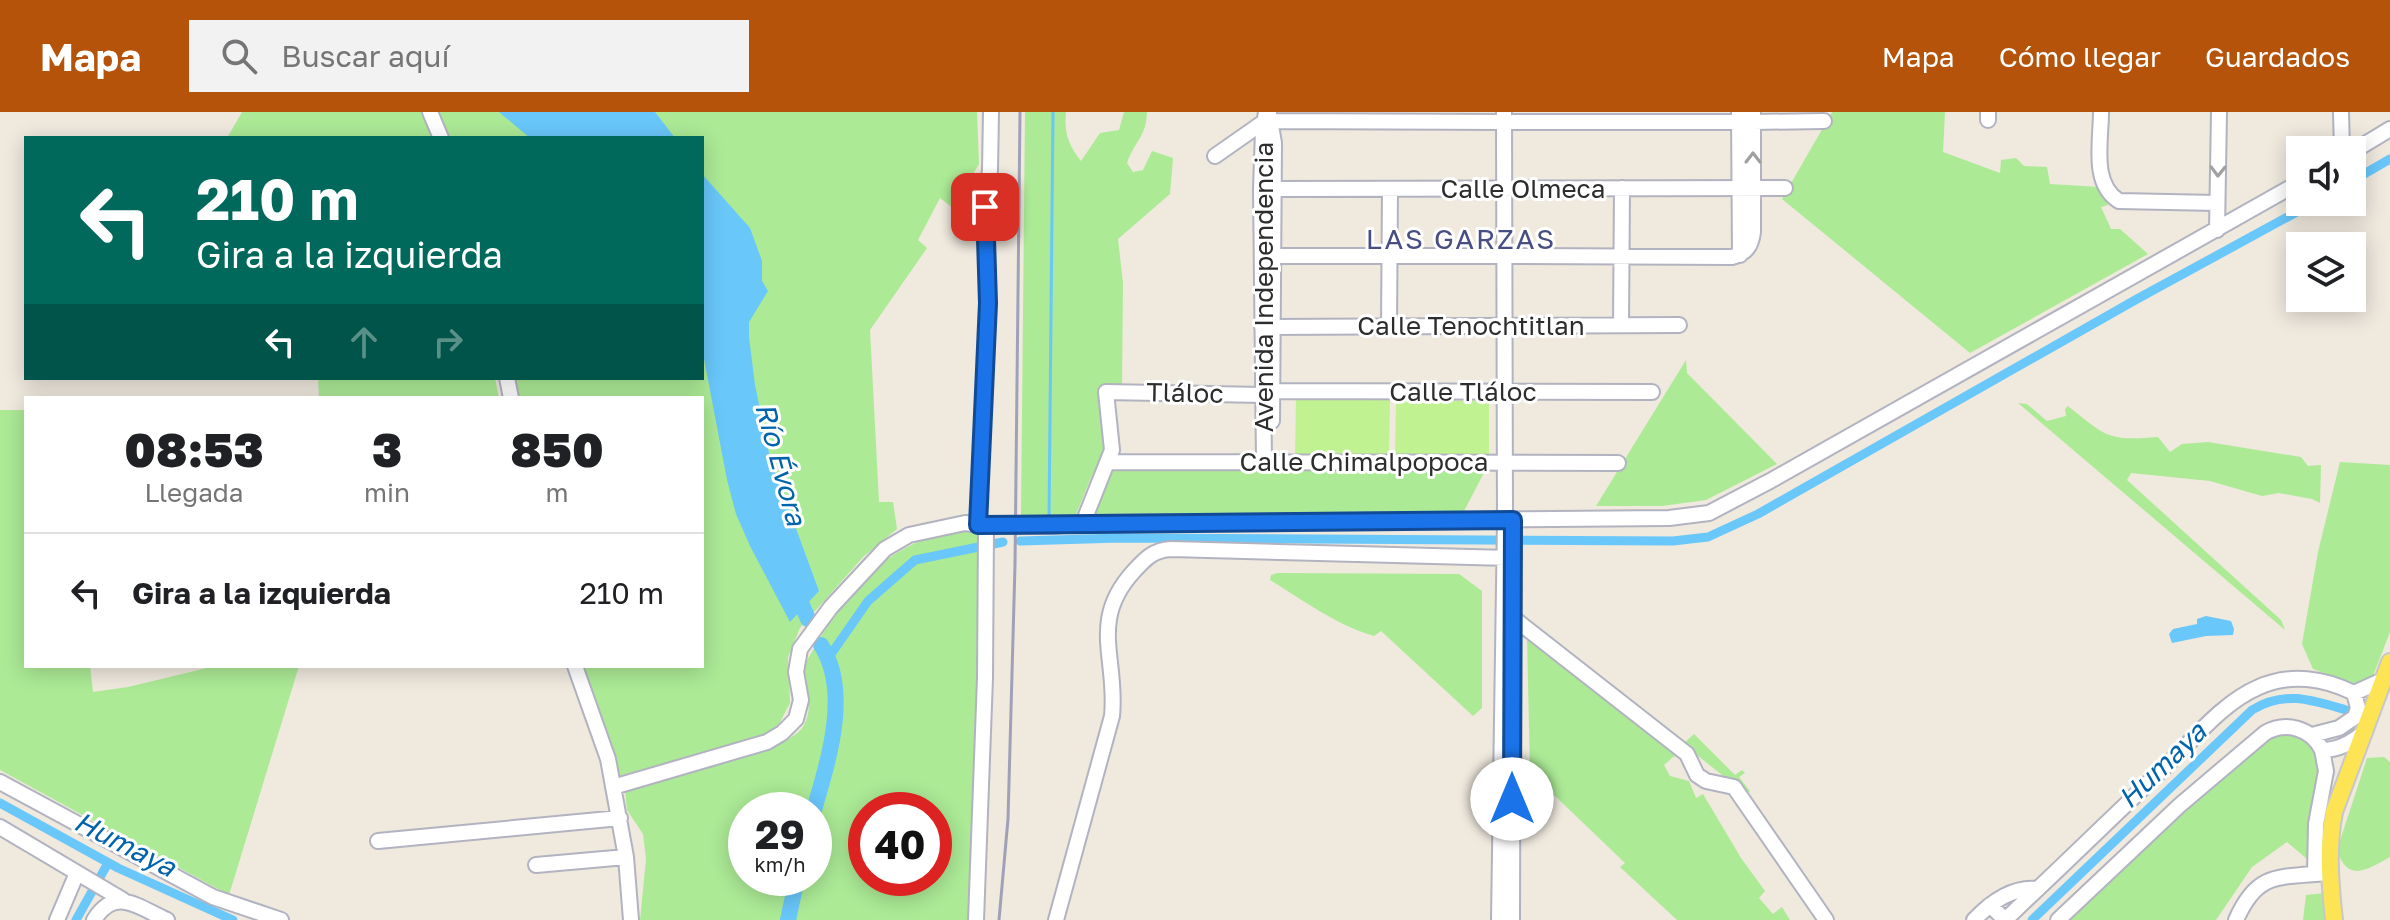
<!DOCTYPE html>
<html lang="es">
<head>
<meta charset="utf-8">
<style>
  :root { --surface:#fff; --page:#f2f2f2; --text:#202124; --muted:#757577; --line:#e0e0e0; --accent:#b45309 }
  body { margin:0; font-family:"Golos Text",sans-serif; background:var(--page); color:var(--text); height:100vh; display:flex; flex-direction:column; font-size:30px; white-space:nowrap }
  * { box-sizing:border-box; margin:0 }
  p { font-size:26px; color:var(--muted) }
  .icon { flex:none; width:44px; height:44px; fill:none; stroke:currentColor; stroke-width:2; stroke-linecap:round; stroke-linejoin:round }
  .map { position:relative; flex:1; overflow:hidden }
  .side { position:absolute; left:24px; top:284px; width:680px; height:272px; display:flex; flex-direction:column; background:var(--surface); border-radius:0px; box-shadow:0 4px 20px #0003 }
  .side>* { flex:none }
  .hud { position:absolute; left:24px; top:24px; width:680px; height:244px; border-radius:0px; box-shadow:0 4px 20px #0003; background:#00695c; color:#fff; overflow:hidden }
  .controls { position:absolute; left:2286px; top:24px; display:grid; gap:16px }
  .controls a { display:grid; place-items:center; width:80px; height:80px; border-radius:0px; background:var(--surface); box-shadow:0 4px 20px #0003; font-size:40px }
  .speed { position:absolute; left:728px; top:680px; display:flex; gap:16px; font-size:40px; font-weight:700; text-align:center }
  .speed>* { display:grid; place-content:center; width:104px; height:104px; border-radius:50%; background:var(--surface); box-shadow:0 4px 20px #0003; line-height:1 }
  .speed small { font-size:20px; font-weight:400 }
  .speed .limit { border:12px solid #d22; background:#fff; color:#111 }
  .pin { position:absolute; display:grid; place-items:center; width:68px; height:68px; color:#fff; margin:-34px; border-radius:16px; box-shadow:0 4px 12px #0006 }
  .me { position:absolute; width:88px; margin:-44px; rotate:0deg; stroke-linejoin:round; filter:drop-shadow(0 0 6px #0008) }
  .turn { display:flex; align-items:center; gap:28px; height:168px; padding:0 40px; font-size:36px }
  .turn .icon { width:104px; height:104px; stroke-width:2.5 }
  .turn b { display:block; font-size:56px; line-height:68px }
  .lanes { display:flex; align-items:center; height:76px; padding:0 40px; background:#0003; justify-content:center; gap:40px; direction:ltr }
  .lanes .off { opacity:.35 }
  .eta { display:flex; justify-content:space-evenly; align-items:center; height:136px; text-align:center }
  .eta b { font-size:48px; font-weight:800; line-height:56px }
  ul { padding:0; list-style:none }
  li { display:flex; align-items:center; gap:24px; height:120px; padding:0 40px; border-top:2px solid var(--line) }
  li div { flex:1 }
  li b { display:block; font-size:30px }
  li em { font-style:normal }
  header { display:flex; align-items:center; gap:48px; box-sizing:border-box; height:112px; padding:0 40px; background:var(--accent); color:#fff }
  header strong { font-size:38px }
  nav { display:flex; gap:44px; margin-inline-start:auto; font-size:28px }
  .search { width:560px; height:72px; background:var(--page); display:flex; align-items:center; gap:20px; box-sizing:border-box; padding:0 28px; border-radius:0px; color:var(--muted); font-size:30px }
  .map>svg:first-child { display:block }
</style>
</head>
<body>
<header>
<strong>Mapa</strong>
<div class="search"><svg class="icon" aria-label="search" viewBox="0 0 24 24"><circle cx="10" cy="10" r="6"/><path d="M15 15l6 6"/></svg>Buscar aquí</div>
<nav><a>Mapa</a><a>Cómo llegar</a><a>Guardados</a></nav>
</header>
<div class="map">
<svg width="2390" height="808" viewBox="0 0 2390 808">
  <rect width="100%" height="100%" fill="#efe9de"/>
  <!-- green -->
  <path fill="#acea96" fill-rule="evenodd" d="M242,0H421L432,26H227Z
    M436,0H977L979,52L953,96L940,86L918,128L927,136L870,218L879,390H893L897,417L864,444L800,516L788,545L790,591L779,612L761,625L618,664L606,616L594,594L583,554H702V286H518L514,266H702V26H448Z
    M1025,0H1066C1064,20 1068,33 1081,49L1100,21L1119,18L1124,0H1147C1146,26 1135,28 1127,51L1133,60L1143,58L1152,39L1173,46L1170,82L1118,127L1123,171L1122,277L1104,276L1107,346L1092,363L1075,405L1041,411L1021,405Z
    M1832,0H1945L1943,40L2000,61L2001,48L2016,46L2024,54L2047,55L2050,72L2099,75L2108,93L2101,95L2111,117H2120L2148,142L1970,241L1782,87Z
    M1686,248L1687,261L1777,352L1706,388L1662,394H1596Z
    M318,266H495L499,286H319Z
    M2018,291L2027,292L2047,309L2066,304L2065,297L2068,294C2107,325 2107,329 2158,325L2170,340L2182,332L2208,330L2301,345L2308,354L2321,353L2320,391L2312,387L2279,381L2262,384L2210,369L2131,361L2127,368L2281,508L2285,518Z
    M0,298H26V554H90L93,580L128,575L215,554H299L229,783L0,658Z
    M2340,350L2390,353V520L2371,569L2357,573L2313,557L2302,532L2318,440Z
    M1488,353L1463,401L1086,406L1113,354Z
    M967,415L981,418L980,563L969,808H640L646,747L643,722L627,698L625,678C657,669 789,639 803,615C814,596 807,576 803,555C817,532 830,508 846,486C873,449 922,422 967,415ZM746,698H814V766H746ZM866,698H934V766H866Z
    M1277,461L1459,462L1482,479V596L1473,604L1381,519L1374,524C1336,513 1303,488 1270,468L1271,463Z
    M1527,524L1684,643L1673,645L1664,653L1670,664L1689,669L1696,686L1703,682L1741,746L1765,779L1759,786L1773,802L1782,795L1790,808H1677L1620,755L1625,751L1530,660Z
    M2272,615L2322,633L2314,753L2287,730L2252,755L2216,808H2060Z
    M1694,622L1735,663L1742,658L1745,661L1739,665L1750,679L1746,682L1683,632Z
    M2384,645L2390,650V745C2368,757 2348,772 2337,738L2367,646Z
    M2325,781L2327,808H2303L2306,783Z"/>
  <!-- pitch -->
  <path fill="#c1f291" d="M1296,287L1390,288L1389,343L1295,342Z
    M1396,288L1489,289V344L1395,343Z"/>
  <!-- water -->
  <path fill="#69c7fa" d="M499,0H655L675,26H530Z
    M702,62L750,116L762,149V169L768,179L749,210V225L755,273L770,346L819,479L790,510L750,434L736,402L727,368L702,236Z
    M2206,504L2231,509L2234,517L2233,523L2206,524L2172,531L2169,522L2173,517L2197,512V507Z"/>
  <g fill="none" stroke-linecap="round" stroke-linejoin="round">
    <!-- stream -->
    <path stroke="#69c7fa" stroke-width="3" d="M1049,408L1053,0"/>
    <!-- canal -->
    <path stroke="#69c7fa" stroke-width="9" d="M2352,69L2390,47
      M1020,429L1120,426L1673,429L1708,425L1758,402L2137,187L2315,90
      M829,545L868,489L915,448L1003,430
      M0,691L118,756L233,808
      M76,808L108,751
      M2032,808L2252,598C2285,578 2312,588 2346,598"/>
    <!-- river -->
    <path stroke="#69c7fa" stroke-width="16" d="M795,476L808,507
      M814,698C828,649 851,580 821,533
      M788,808L797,766"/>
    <!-- minor casing -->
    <g stroke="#b2b3c1" stroke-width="18">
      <path id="minor" d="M430,0L441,26
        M1739,0L1740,143
        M2101,0C2101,29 2091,72 2119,89L2217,91
        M2341,0L2342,38
        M1269,2L1274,31L1272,309
        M1988,8V0
        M1513,10H1739
        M1753,10L1824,9
        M2352,40L2390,17
        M1215,44L1265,9L1504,10
        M1261,77L1785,76
        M2217,118L2219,0
        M1273,144H1504
        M1512,144L1732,145C1746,141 1751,135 1753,120V0
        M1621,213L1622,76
        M1262,215L1679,213
        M1389,215L1390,77
        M507,266L511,286
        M1273,279L1652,280
        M1264,349L1261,77L1263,19L1266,0
        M1109,350L1618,351
        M1083,411L1112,338L1106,280L1263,283
        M978,413L988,191L985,95L990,58L991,0
        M1512,505L1687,642L1697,663L1706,669L1734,675L1826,808
        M575,554L608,647L626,745L631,808
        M2312,623L2339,616L2355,605L2358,596L2354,581
        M2322,638L2326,659L2316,712L2315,762L2329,761
        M0,670L213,785L281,808
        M613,675L767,630L782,621L796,607L801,588L796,560L800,537L831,495L885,437L909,423L965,411L986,414H1052L1083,411L1669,406L1709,401L1770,369L2300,70
        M0,715L123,788
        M378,729L620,706
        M536,753L626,745
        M1990,793L2005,808C2059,757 2112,706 2166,654C2193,628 2223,590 2259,575C2290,561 2324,566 2354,581L2383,568
        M57,808L77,761
        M94,808C115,774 138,795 167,808
        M976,808L985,566L986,414
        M1056,808L1112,604C1118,547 1088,509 1134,459C1145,447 1153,438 1171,437L1509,446
        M1499,808L1505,408L1504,0
        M1512,808L1513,408
        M1974,808C1991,790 2013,774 2038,777
        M2058,808L2180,693L2265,621C2286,609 2311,616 2322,638C2340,638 2351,630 2365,620
        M2236,808C2255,765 2272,765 2315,762"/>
    </g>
    <!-- major casing -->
    <g stroke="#c8c8c8" stroke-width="20">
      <path id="major" d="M2334,808C2330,771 2327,736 2334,700L2390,550"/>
    </g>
    <!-- minor -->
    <use href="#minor" stroke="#fff" stroke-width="14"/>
    <!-- major -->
    <use href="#major" stroke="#fde455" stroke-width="16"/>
    <!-- rail -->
    <path stroke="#a0a1b8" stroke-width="3" d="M999,808L1008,707L1015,453L1020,0"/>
  </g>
  <!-- one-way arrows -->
  <defs><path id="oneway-chevron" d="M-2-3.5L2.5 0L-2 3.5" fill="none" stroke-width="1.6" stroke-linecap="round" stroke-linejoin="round" transform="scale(2)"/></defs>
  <g stroke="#a0a0a0">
    <use href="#oneway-chevron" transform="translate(1753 46) rotate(-90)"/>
    <use href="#oneway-chevron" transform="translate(2218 59) rotate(91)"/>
  </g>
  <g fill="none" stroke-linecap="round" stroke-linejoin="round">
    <!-- route casing -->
    <g stroke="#114b97" stroke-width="20">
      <path id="route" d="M985,95L988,191L978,413L1513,408L1512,687"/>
    </g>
    <!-- route -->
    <use href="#route" stroke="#1a73e8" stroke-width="14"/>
  </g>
  <g text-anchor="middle" stroke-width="6" stroke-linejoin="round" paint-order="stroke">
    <!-- street labels -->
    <g font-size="26" fill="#2d2d2d" stroke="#fff">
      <text x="1523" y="86">Calle Olmeca</text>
      <text transform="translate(1264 175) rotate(-90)" y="9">Avenida Independencia</text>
      <text x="1471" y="223">Calle Tenochtitlan</text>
      <text x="1463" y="289">Calle Tláloc</text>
      <text transform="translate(1185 281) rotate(1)" y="9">Tláloc</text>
      <text x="1364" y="359">Calle Chimalpopoca</text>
    </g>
    <!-- neighbourhood labels -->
    <g font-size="28" letter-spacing="2" fill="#484e82" stroke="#fff">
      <text x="1461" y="137">LAS GARZAS</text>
    </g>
    <!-- water labels -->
    <g font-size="28" font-style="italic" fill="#0163ac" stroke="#fff">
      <text transform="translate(781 352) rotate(75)" y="10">Río Évora</text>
      <text transform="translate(2162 653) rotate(-44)" y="10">Humaya</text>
      <text transform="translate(125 732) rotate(27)" y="10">Humaya</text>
    </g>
  </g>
</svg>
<div class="controls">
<a><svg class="icon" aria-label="sound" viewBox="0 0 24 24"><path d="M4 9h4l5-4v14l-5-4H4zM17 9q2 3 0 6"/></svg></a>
<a><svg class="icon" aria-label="layers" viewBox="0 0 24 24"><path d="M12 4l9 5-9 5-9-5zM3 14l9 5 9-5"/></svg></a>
</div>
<div class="speed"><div>29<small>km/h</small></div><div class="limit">40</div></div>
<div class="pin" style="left:985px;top:95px;background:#d93025"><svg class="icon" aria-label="arrive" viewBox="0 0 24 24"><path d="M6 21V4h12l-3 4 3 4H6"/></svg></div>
<svg class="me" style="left:1512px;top:687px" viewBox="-20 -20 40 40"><circle r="19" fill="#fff"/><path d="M0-13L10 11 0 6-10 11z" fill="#1a73e8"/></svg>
<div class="hud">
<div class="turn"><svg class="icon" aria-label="left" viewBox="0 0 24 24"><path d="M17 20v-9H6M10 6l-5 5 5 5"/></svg><div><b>210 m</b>Gira a la izquierda</div></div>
<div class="lanes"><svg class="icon" aria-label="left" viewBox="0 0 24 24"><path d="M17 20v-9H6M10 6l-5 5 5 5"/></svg><svg class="icon off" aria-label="ahead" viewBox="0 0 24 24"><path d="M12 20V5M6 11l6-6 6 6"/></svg><svg class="icon off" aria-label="right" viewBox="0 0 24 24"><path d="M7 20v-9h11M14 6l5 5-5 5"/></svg></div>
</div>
<section class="side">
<div class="eta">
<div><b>08:53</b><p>Llegada</p></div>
<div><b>3</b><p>min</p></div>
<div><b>850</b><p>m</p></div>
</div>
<ul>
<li><svg class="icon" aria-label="left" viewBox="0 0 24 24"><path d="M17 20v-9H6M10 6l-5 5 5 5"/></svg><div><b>Gira a la izquierda</b></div><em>210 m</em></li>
</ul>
</section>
</div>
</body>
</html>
